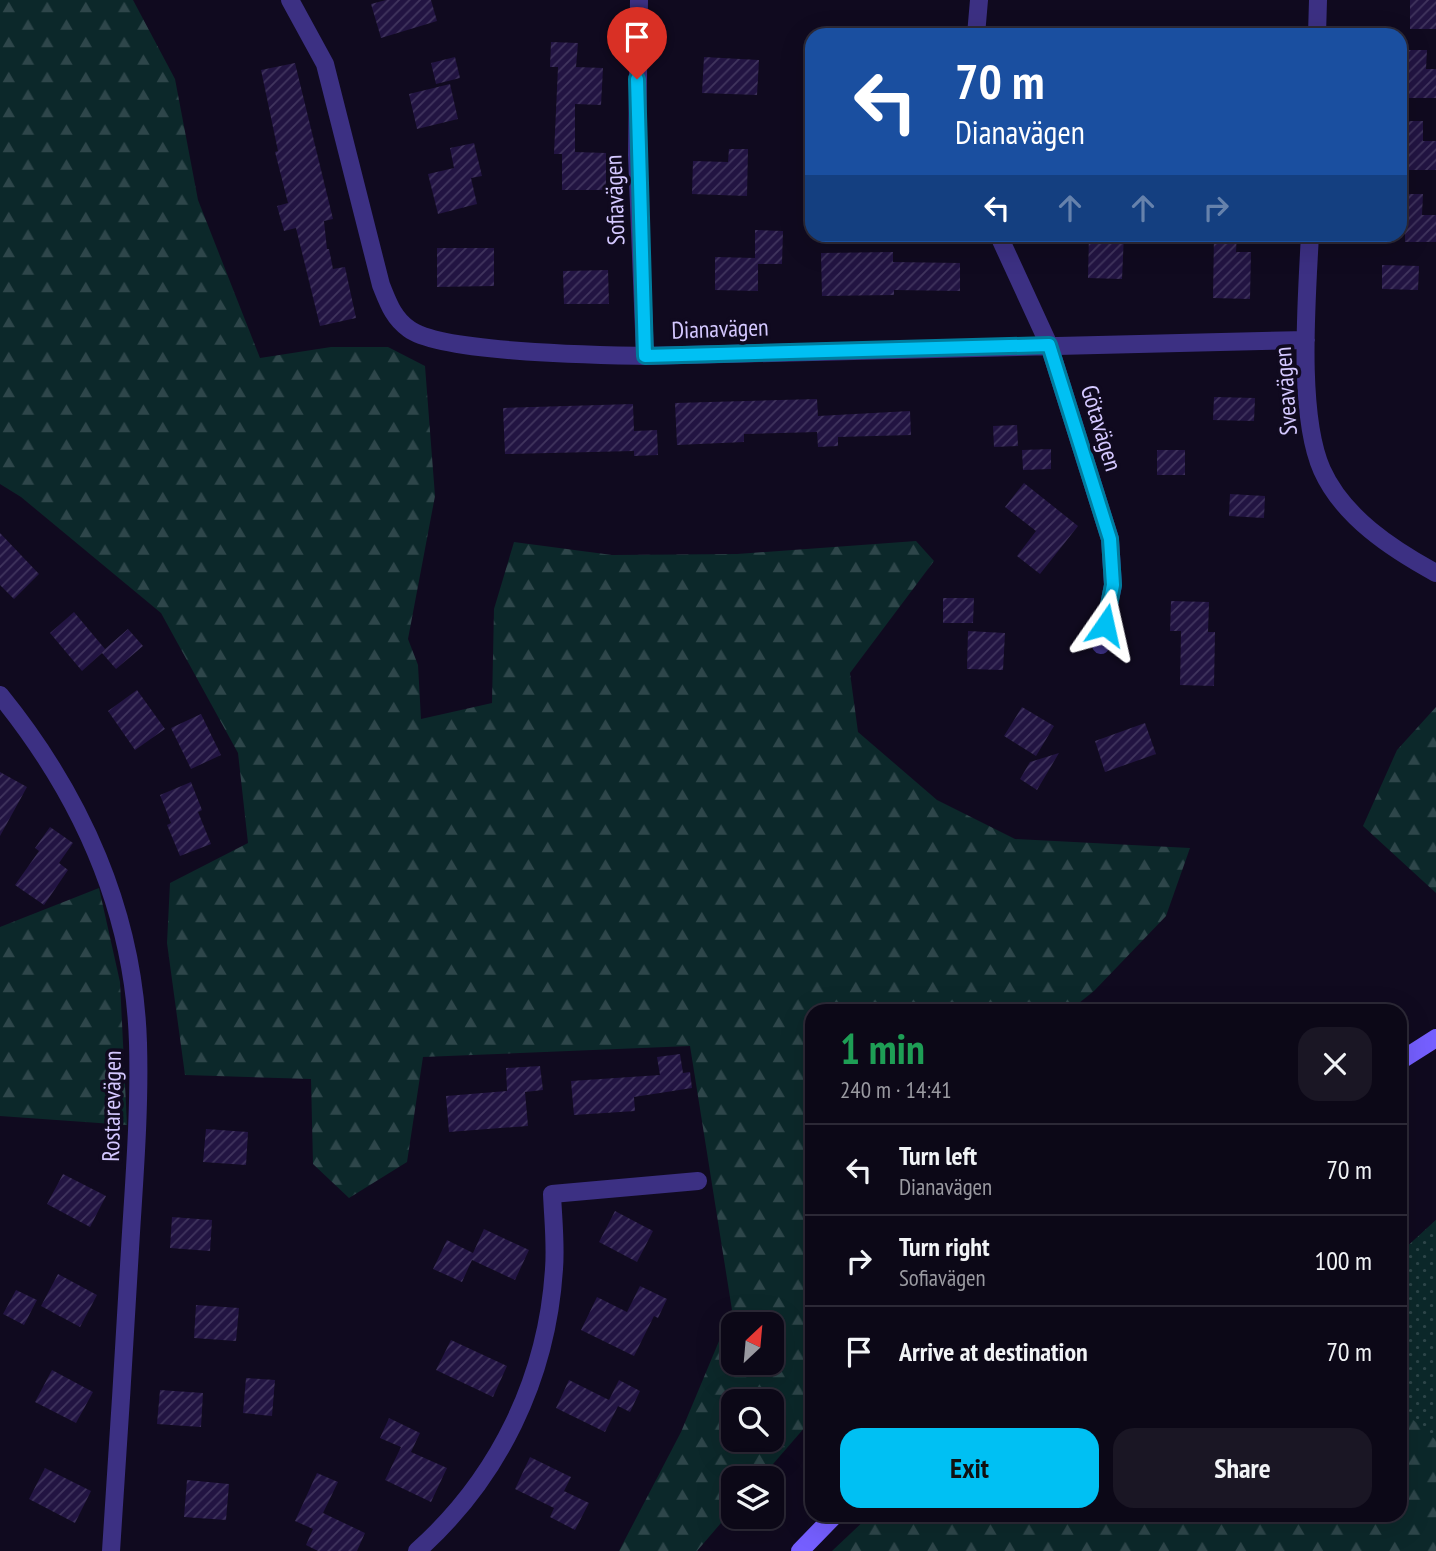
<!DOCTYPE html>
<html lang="en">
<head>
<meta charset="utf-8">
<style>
  :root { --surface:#0c0817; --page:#1a1624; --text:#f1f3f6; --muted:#9a9aa1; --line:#2c2936; --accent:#00c0f3 }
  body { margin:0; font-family:"PT Sans Narrow",sans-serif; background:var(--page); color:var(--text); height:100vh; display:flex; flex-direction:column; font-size:26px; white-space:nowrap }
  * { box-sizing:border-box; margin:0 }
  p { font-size:23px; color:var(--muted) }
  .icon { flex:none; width:38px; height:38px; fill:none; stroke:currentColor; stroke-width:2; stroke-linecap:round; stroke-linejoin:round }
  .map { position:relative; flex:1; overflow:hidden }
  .panel { position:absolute; left:805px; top:1004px; width:602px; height:518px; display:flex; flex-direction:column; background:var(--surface); border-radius:21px; box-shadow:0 7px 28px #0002,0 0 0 2px var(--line) }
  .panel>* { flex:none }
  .banner { position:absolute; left:805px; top:28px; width:602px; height:214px; border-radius:21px; box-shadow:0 7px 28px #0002,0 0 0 2px var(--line); background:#1a4fa0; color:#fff; overflow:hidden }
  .needle { width:46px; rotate:26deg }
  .tools { position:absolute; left:721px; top:1312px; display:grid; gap:14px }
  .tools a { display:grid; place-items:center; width:63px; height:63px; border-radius:14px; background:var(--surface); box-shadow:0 7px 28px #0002,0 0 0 2px var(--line); font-size:35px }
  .pin { position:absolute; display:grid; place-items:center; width:60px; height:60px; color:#fff; margin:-72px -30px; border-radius:50% 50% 50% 0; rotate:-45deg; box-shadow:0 0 7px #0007 }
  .pin .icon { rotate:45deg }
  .me { position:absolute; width:77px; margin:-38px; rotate:11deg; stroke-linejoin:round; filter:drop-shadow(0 0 5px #0008) }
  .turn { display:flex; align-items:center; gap:24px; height:147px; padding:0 35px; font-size:32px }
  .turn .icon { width:91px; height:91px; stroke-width:2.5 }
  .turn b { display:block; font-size:49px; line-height:60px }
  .lanes { display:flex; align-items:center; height:66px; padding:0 35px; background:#0003; justify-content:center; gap:35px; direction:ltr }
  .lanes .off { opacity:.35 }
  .round { display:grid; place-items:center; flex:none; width:74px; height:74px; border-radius:21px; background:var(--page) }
  .overview { display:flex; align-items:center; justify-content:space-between; height:119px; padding:0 35px }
  h1 { font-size:42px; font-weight:600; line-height:52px; color:#1e9e55 }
  .action { display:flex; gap:14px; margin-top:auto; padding:14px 35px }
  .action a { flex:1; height:80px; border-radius:21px; background:var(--accent); color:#111; font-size:28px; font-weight:600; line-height:80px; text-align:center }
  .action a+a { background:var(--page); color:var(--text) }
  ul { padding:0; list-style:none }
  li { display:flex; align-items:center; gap:21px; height:91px; padding:0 35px; border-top:2px solid var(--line) }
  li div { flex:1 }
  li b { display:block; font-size:26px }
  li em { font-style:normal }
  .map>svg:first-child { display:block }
</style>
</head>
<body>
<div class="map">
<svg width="1436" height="1551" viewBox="0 0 1436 1551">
  <defs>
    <pattern id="forest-firs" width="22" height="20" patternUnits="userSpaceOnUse" patternTransform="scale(1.75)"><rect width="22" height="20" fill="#0c282a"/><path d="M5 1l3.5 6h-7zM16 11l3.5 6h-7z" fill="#2e464a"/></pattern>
    <pattern id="park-dots" width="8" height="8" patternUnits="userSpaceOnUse" patternTransform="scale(1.75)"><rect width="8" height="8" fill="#0c282a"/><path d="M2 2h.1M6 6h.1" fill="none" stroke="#2e464a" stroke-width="1.8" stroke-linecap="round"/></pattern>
    <pattern id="building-hatch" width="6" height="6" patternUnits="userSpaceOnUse" patternTransform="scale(1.75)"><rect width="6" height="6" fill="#221442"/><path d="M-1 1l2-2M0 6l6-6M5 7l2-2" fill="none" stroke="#41355e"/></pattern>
  </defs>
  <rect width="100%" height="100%" fill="#100a1f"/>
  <!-- forest -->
  <path fill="url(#forest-firs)" fill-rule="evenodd" d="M0,0H133L175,79L198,200L260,358L331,347H388L425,366L435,496L408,639L418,665L421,719L492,703L494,609L514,542L612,555L737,554L916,541L934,561L850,673L858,732L937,800L1015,839L1190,848L1166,916L1094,991L1069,1011L812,1012V1419L760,1479H733V1509L697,1551H619L681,1432L732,1310L690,1046L423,1057L407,1162L349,1198L313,1164L311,1079L185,1075L167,943L170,883L248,843L238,753L161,613L21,497L0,484ZM733,1325H772V1363H733ZM733,1402H772V1440H733Z
    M1436,707V893L1363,826L1397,750Z
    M99,888L120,982L127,1125L0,1116V927Z
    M1436,1220V1551H832L869,1516H1400V1253Z"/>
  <!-- park -->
  <path fill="url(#park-dots)" d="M1436,1220V1440L1400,1408V1253Z"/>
  <!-- building -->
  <path fill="url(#building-hatch)" d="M386,0H431L437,21L381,38L371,4Z
    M1410,0H1436V29H1410Z
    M551,42L578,43L576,67L603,68L601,105L575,104V152L606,153V190H562V154H554L558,67H550Z
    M1401,50H1427L1426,69H1436V98H1407V73H1401Z
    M455,57L460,78L436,84L431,63Z
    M704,57L759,60L757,95L702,93Z
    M295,63L333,219L324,221L327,249H329L333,269L345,267L356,318L320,326L296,228L284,231L277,206L288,203L275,152L278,151L261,70Z
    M450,84L458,119L417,129L409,94Z
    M1400,121H1423V141H1436V170H1405V144H1400Z
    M474,143L482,176L471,178L477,204L438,214L428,174L454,168L450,148Z
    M729,149H748L747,196L692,194L693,161L728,162Z
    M1400,194H1423L1422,215H1436V242H1405V216H1400Z
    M755,230L783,231L782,264H758V291L715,290V257L755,258Z
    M1089,234H1124L1122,279L1088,278Z
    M1214,234H1237L1236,252H1251L1250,299L1213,298Z
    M437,248H494V286L437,287Z
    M893,252V262L960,263V291L894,290V295L822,296L821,253Z
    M1382,265L1419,266L1418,290L1382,289Z
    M608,270L609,304H564L563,271Z
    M1214,397L1255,398L1254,421L1213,420Z
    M817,399L818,416L910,411L911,435L838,437V446L818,447L817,432L744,434V442L677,445L675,403Z
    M633,404L634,431L657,430L658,455L634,456V451L505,454L503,408Z
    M1017,425L1018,446L994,447L993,426Z
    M1051,449V469L1023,470L1022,450Z
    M1157,450H1185V475H1157Z
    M1024,483L1078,526L1040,574L1017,556L1036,531L1005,507Z
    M1230,494L1265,496L1264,518L1229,516Z
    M0,533L39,574L14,599L0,585Z
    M943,598H974L973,623H943Z
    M1171,601L1209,602L1208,632H1215L1214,686L1180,685L1181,631H1170Z
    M74,612L105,649L128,629L143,646L116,669L102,653L82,671L50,633Z
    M968,631L1005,633L1003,670L967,669Z
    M137,690L165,729L135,750L108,711Z
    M1022,707L1054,726L1036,756L1004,736Z
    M201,714L221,755L191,769L171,728Z
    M1145,723L1156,754L1105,772L1095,741Z
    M1059,753L1037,790L1020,779L1030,762Z
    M0,772L27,787L0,836Z
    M191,782L202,810L198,812L211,844L180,856L167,825L171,823L160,795Z
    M50,827L73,843L59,863L68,870L44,905L15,885L39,851L35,848Z
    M680,1054L683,1073L690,1072L692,1088L634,1097L635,1111L574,1115L571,1081L660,1075L657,1057Z
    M540,1066L543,1090L525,1092L528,1126L449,1132L446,1096L507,1091L506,1068Z
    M206,1129L248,1132L246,1165L203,1162Z
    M63,1174L106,1196L90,1227L47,1204Z
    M615,1211L653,1231L637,1262L599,1242Z
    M172,1217L212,1220L210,1251L170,1248Z
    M484,1229L529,1250L515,1280L472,1260L462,1282L433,1269L447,1240L473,1253Z
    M58,1274L97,1295L80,1327L41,1306Z
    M640,1286L667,1299L658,1318L654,1316L634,1356L581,1330L597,1297L627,1312Z
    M16,1290L37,1300L24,1325L3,1314Z
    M196,1305L239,1308L236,1341L194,1338Z
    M451,1340L507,1366L493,1397L436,1370Z
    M52,1370L93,1392L76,1423L35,1402Z
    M246,1378L275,1380L272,1416L243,1413Z
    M569,1380L609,1400L619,1380L640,1391L630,1412L618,1406L605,1432L556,1408Z
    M160,1390L203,1393L201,1427L157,1424Z
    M389,1418L420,1433L411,1452L447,1468L431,1502L385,1480L401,1447L380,1438Z
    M530,1457L571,1477L564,1491L589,1503L575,1530L550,1517L554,1508L515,1489Z
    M45,1468L91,1491L75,1523L29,1499Z
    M317,1473L338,1482L323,1513L365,1533L357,1551H318L306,1545L313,1529L295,1521Z
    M187,1480L229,1484L226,1520L184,1517Z"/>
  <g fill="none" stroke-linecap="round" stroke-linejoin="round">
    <!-- minor -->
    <path stroke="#3c3083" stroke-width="18" d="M290,0L325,64L381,285C388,302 393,318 409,329C441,353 600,355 645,356L1306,340
      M639,0L637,155L645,356
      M976,35L979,0
      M1317,35L1318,0
      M998,234L1049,345L1110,539L1113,585L1101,645
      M1310,234C1307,297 1297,414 1322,470C1343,517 1392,549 1436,573
      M0,695C81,795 134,912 138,1043C140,1112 134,1181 130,1249C124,1350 118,1450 111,1551
      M417,1551C499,1478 547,1378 554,1269C556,1244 553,1218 552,1194L698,1181"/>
    <!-- secondary -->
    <path stroke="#755fff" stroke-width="18" d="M1400,1061L1436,1038
      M800,1551L834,1516"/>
  </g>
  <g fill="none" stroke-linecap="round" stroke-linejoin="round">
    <!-- route casing -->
    <g stroke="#007d9e" stroke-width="18">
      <path id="route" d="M637,79L645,356L1049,345L1110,539L1113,585L1105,625"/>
    </g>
    <!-- route -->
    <use href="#route" stroke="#00c0f3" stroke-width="12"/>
  </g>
  <g text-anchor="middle" stroke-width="7" stroke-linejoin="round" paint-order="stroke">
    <!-- street labels -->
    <g font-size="24" fill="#d4c8ff" stroke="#100a1f">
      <text transform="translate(615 200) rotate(-92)" y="8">Sofiavägen</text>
      <text transform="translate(720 329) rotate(-2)" y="8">Dianavägen</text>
      <text transform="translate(1286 391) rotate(-94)" y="8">Sveavägen</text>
      <text transform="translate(1101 428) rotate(73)" y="8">Götavägen</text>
      <text transform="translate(112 1106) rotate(-89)" y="8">Rostarevägen</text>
    </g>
  </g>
</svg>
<div class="tools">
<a><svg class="needle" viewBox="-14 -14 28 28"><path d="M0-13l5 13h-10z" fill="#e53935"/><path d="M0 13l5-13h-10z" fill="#9a9aa1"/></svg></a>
<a><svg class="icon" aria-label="search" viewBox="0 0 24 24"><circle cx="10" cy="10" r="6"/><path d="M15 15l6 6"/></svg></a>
<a><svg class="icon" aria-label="layers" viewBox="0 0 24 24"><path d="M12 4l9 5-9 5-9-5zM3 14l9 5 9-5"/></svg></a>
</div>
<div class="pin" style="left:637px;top:79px;background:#d93025"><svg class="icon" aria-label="arrive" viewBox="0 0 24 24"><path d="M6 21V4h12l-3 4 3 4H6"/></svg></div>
<svg class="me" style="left:1105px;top:625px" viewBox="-20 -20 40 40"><path d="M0-17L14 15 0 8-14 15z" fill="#00c0f3" stroke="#fff" stroke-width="4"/></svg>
<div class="banner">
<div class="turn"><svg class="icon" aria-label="left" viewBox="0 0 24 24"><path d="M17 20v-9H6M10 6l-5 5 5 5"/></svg><div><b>70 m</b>Dianavägen</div></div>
<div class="lanes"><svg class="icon" aria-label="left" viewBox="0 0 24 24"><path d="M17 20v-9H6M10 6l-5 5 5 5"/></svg><svg class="icon off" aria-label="ahead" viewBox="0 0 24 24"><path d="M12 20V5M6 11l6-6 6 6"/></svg><svg class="icon off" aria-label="ahead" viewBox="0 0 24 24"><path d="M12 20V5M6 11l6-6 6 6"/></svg><svg class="icon off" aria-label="right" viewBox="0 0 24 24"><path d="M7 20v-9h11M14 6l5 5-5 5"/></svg></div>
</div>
<section class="panel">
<div class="overview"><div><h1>1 min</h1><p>240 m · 14:41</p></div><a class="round"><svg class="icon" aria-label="close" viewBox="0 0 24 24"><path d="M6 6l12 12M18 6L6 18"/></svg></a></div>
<ul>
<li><svg class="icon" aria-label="left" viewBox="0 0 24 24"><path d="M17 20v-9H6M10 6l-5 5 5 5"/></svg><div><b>Turn left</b><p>Dianavägen</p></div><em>70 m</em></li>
<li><svg class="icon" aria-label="right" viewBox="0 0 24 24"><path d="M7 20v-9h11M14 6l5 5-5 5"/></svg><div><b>Turn right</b><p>Sofiavägen</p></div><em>100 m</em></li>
<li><svg class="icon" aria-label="arrive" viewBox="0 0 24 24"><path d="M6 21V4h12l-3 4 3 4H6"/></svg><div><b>Arrive at destination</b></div><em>70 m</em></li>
</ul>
<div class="action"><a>Exit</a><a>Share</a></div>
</section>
</div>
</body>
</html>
